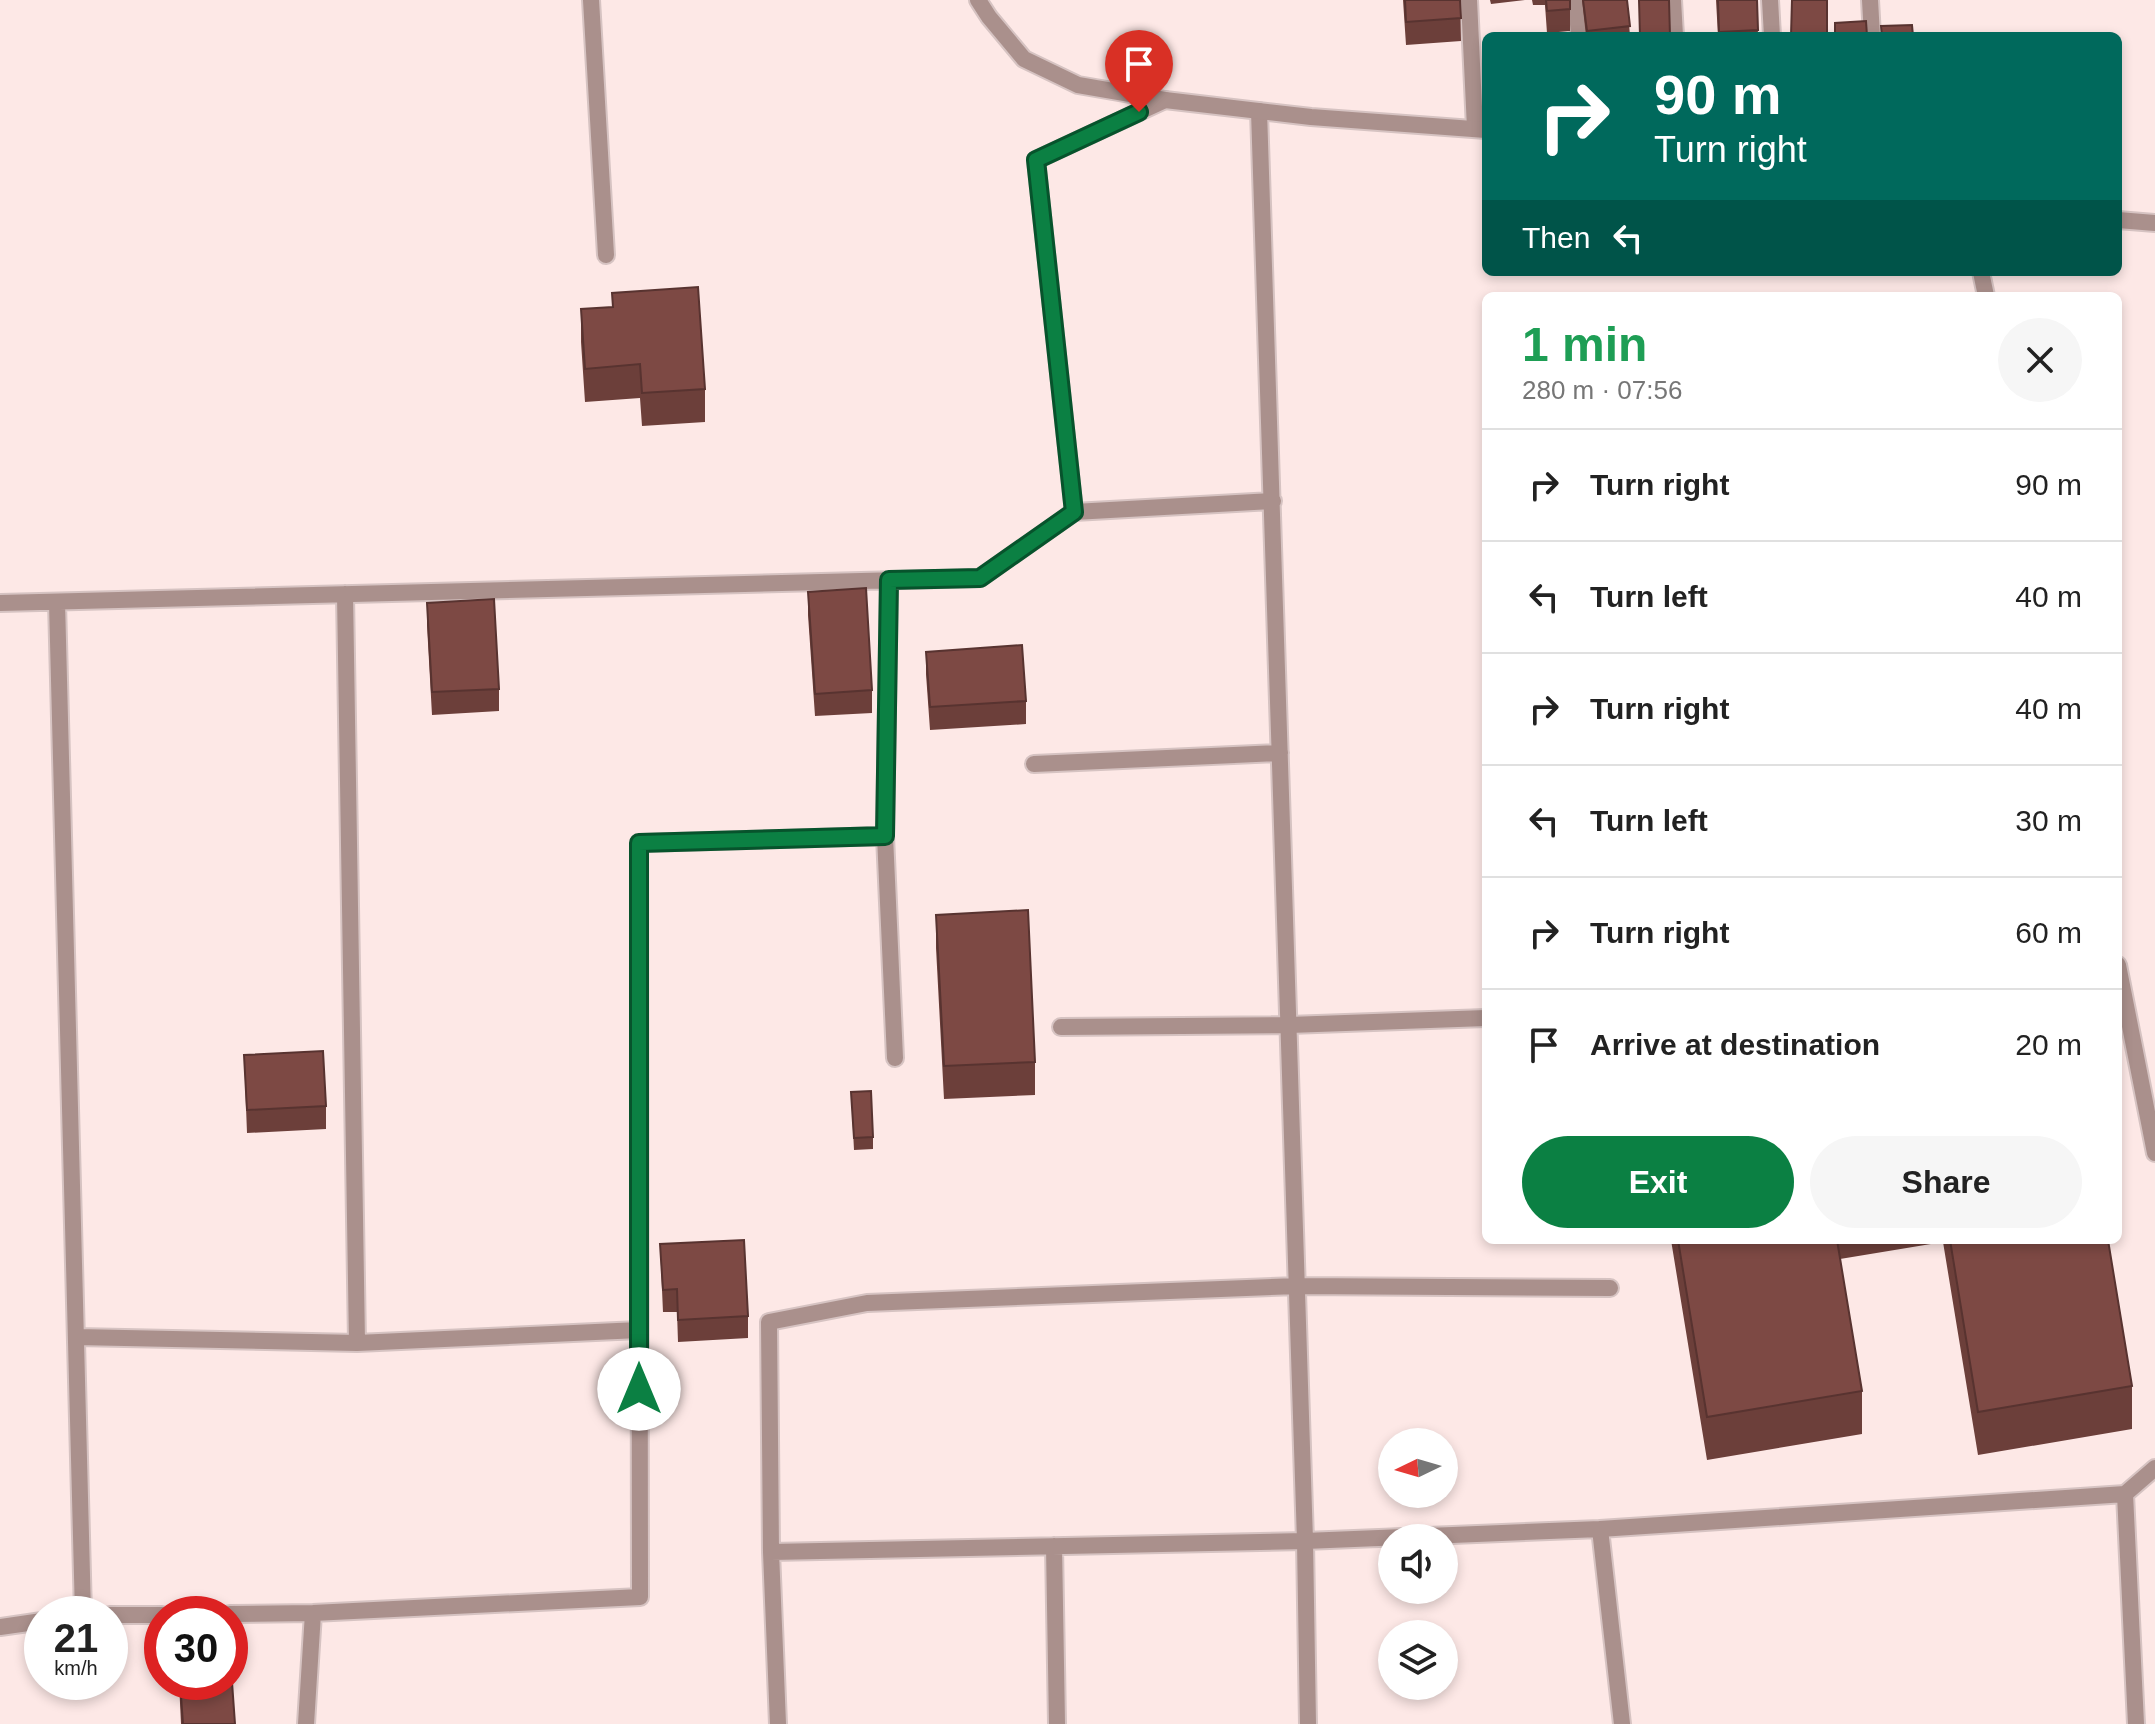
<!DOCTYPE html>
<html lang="en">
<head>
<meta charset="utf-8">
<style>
  :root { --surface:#fff; --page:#f6f6f6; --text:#222; --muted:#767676; --line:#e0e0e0; --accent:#0b8043 }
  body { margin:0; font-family:Arial,sans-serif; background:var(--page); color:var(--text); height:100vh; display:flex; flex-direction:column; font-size:30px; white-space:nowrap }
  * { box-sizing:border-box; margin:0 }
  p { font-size:26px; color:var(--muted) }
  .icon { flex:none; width:44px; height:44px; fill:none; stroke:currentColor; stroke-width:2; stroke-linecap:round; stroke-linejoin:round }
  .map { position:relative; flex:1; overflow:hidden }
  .side { position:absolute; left:1482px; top:292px; width:640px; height:952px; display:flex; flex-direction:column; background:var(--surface); border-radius:12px; box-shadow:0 4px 12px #0003 }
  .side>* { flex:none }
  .banner { position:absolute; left:1482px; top:32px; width:640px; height:244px; border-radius:12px; box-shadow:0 4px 12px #0003; background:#00695c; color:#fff; overflow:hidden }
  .needle { width:52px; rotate:265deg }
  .tools { position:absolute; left:1378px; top:1428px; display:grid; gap:16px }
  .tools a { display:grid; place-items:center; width:80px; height:80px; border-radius:50%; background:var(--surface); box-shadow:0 4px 12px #0003; font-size:40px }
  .speed { position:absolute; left:24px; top:1596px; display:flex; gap:16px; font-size:40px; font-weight:700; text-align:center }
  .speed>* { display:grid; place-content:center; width:104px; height:104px; border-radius:50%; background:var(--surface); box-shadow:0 4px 12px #0003; line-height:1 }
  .speed small { font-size:20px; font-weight:400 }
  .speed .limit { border:12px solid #d22; background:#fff; color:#111 }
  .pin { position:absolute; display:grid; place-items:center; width:68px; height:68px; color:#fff; margin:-82px -34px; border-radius:50% 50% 50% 0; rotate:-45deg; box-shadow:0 0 8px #0007 }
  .pin .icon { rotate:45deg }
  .me { position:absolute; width:88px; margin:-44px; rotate:0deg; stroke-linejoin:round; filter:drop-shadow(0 0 6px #0008) }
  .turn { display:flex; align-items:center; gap:28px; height:168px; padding:0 40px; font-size:36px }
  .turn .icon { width:104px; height:104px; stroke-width:2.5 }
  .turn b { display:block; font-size:56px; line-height:68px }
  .then { display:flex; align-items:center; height:76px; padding:0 40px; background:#0003; gap:16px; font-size:30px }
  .round { display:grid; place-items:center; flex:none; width:84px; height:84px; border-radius:42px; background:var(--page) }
  .headline { display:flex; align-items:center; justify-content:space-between; height:136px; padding:0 40px }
  h1 { font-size:48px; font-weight:700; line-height:60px; color:#1e9e55 }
  .button { display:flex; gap:16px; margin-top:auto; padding:16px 40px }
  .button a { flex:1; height:92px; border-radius:48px; background:var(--accent); color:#fff; font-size:32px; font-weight:700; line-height:92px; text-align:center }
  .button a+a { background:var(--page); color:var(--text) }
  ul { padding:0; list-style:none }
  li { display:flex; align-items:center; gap:24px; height:112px; padding:0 40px; border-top:2px solid var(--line) }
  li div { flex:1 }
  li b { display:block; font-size:30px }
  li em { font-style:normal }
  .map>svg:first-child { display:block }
</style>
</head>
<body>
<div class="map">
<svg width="2155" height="1724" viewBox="0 0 2155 1724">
  <rect width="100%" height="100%" fill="#fde8e6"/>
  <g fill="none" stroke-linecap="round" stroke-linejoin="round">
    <!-- service casing -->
    <g stroke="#d6c3c2" stroke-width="20">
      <path id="service" d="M591,0L606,255"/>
    </g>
    <!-- minor casing -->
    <g stroke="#d6c3c2" stroke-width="20">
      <path id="minor" d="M1469,0L1475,128
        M1576,0L1579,36
        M1673,0L1675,36
        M1770,0L1772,36
        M1870,0L1872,36
        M1259,111L1305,1541L1600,1529L2125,1494L2155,1468
        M1981,272L1986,296
        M1074,512L1273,501
        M345,594L357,1343
        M57,602L83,1614
        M0,603L980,578L1074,512L1036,160L1165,100
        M1034,764L1280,753
        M885,836L895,1058
        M2118,965L2155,1153
        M1061,1027L1289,1025L1486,1018
        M77,1337L357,1343L639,1330
        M2125,1494L2136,1724
        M1600,1529L1622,1724
        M1054,1546L1057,1724
        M771,1552L769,1322L867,1303L1297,1286L1610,1288
        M230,1614L313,1613L640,1597L639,843L885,836L889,580
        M110,1615H162
        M0,1627L42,1621
        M306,1724L313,1613
        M778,1724L771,1552L1305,1541L1308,1724"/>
    </g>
    <!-- tertiary casing -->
    <g stroke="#d6c3c2" stroke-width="20">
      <path id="tertiary" d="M978,0L989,17L1024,59L1078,85L1165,100L1311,117L1486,130
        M2118,220L2155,223"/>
    </g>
    <!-- service -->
    <use href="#service" stroke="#aa908c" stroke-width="16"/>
    <!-- minor -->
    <use href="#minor" stroke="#aa908c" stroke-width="16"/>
    <!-- tertiary -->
    <use href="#tertiary" stroke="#aa908c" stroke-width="16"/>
  </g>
  <!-- wall -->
  <path fill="#6c3f3a" d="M1403,0H1460L1461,41L1406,45Z
    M1490,0H1525L1491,4Z
    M1532,0H1570V31L1547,33L1545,5H1533Z
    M1582,0H1627L1630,36H1586Z
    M1716,0H1757L1758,36H1718Z
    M581,309L705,389V422L642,426L640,398L585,402L581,342Z
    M808,592L872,690V713L815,716L808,615Z
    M427,603L499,689V711L432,715L427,625Z
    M926,652L1026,701V724L930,730L926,674Z
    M936,915L1035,1062V1095L944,1099L936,948Z
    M244,1055L326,1106V1129L247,1133Z
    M851,1092L873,1137V1149L854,1150Z
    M1671,1240H2108L2132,1386V1429L1978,1455L1943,1242L1840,1259L1862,1391V1434L1707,1460Z
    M660,1244L748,1316V1338L678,1342L677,1312H663Z
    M179,1682H230L235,1724H181Z"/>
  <!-- building -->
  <path fill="#7d4944" stroke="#583330" stroke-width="2" d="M1405,0H1460L1461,18L1406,22Z
    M1546,0H1570V9L1547,11Z
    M1583,0H1627L1630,26L1587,31Z
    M1639,0H1669L1670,36H1640Z
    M1718,0H1757L1758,30L1719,32Z
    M1792,0H1827V36H1791Z
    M1866,21L1867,36H1835V23Z
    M1912,25L1913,36H1882L1881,26Z
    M698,287L705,389L642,393L640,364L585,369L581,309L613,307L612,293Z
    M866,588L872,690L815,694L808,592Z
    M494,599L499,689L432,692L427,603Z
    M1022,645L1026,701L930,707L926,652Z
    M1028,910L1035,1062L944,1066L936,915Z
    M323,1051L326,1106L247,1110L244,1055Z
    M871,1091L873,1137L854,1138L851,1092Z
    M744,1240L748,1316L678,1320L677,1289L663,1290L660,1244Z
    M1678,1240H1837L1862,1391L1707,1417Z
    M1950,1240H2108L2132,1386L1978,1412Z
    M230,1654L235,1724H183L180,1682H230Z"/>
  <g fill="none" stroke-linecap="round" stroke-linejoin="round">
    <!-- route casing -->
    <g stroke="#07532c" stroke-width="20">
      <path id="route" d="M639,1389V843L885,836L889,580L980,578L1074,512L1036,160L1139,112"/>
    </g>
    <!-- route -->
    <use href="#route" stroke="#0b8043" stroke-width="14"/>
  </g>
</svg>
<div class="tools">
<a><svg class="needle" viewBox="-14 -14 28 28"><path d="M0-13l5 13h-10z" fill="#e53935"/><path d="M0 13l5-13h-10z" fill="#767676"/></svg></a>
<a><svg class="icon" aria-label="sound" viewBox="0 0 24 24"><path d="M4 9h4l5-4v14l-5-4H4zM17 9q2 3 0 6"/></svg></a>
<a><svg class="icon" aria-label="layers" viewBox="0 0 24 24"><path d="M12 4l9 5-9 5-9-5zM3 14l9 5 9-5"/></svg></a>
</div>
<div class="speed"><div>21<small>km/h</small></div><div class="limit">30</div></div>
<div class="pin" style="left:1139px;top:112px;background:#d93025"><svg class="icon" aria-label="arrive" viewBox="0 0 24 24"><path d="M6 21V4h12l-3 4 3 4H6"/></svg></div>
<svg class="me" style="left:639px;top:1389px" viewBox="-20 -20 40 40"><circle r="19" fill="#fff"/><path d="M0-13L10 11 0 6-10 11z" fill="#0b8043"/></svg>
<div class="banner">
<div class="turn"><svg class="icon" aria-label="right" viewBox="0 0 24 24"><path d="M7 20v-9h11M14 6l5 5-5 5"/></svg><div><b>90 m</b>Turn right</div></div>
<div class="then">Then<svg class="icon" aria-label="left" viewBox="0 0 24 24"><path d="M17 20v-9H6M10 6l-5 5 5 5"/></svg></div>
</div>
<section class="side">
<div class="headline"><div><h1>1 min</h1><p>280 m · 07:56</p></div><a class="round"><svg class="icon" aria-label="close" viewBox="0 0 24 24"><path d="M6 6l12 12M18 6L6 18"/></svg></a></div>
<ul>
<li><svg class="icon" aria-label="right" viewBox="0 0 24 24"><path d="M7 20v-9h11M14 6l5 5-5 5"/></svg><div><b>Turn right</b></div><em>90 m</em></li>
<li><svg class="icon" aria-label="left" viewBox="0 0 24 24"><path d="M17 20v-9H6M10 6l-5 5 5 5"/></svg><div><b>Turn left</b></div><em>40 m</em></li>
<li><svg class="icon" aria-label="right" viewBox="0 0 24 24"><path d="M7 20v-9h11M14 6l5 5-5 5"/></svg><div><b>Turn right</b></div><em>40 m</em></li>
<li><svg class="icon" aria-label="left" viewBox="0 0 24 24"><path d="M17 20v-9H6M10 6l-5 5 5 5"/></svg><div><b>Turn left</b></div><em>30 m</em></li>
<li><svg class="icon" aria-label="right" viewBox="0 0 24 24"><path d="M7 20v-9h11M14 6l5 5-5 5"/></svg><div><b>Turn right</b></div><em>60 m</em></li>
<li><svg class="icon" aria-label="arrive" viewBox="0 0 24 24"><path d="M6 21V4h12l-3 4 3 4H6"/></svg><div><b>Arrive at destination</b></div><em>20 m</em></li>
</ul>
<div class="button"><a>Exit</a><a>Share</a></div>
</section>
</div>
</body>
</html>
